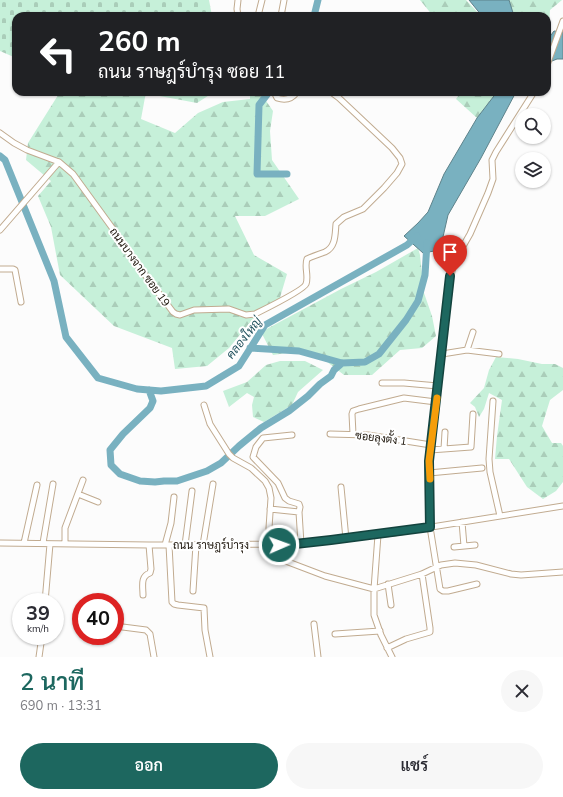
<!DOCTYPE html>
<html lang="th">
<head>
<meta charset="utf-8">
<style>
  :root { --surface:#fff; --page:#f7f7f7; --text:#2b2b33; --muted:#7c7c81; --accent:#1d675f }
  body { margin:0; font-family:"Nunito Sans",Sarabun,sans-serif; background:var(--page); color:var(--text); height:100vh; display:flex; flex-direction:column; font-size:15px; white-space:nowrap }
  * { box-sizing:border-box; margin:0 }
  p { font-size:13px; color:var(--muted) }
  .icon { flex:none; width:22px; height:22px; fill:none; stroke:currentColor; stroke-width:2; stroke-linecap:round; stroke-linejoin:round }
  .map { position:relative; height:657px; overflow:hidden }
  .panel { display:flex; flex-direction:column; background:var(--surface); flex:1 }
  .panel>* { flex:none }
  .banner { position:absolute; left:12px; top:12px; width:539px; height:84px; border-radius:12px; box-shadow:0 1px 3px #0004; background:#202124; color:#fff; overflow:hidden }
  .controls { position:absolute; left:515px; top:108px; display:grid; gap:8px }
  .controls a { display:grid; place-items:center; width:36px; height:36px; border-radius:50%; background:var(--surface); box-shadow:0 1px 3px #0004; font-size:20px }
  .speed { position:absolute; left:12px; top:593px; display:flex; gap:8px; font-size:20px; font-weight:700; text-align:center }
  .speed>* { display:grid; place-content:center; width:52px; height:52px; border-radius:50%; background:var(--surface); box-shadow:0 1px 3px #0004; line-height:1 }
  .speed small { font-size:10px; font-weight:400 }
  .speed .limit { border:6px solid #d22; background:#fff; color:#111 }
  .pin { position:absolute; display:grid; place-items:center; width:34px; height:34px; color:#fff; margin:-41px -17px; border-radius:50% 50% 50% 0; rotate:-45deg; box-shadow:0 0 4px #0007 }
  .pin .icon { rotate:45deg }
  .me { position:absolute; width:44px; margin:-22px; rotate:88deg; stroke-linejoin:round; filter:drop-shadow(0 0 3px #0008) }
  .turn { display:flex; align-items:center; gap:14px; height:84px; padding:0 20px; font-size:18px }
  .turn .icon { width:52px; height:52px; stroke-width:2.5 }
  .turn b { display:block; font-size:28px; line-height:34px }
  .round { display:grid; place-items:center; flex:none; width:42px; height:42px; border-radius:21px; background:var(--page) }
  .head { display:flex; align-items:center; justify-content:space-between; height:68px; padding:0 20px }
  h1 { font-size:24px; font-weight:600; line-height:30px; color:var(--accent) }
  .primary-button { display:flex; gap:8px; margin-top:auto; padding:8px 20px }
  .primary-button a { flex:1; height:46px; border-radius:24px; background:var(--accent); color:#fff; font-size:16px; font-weight:600; line-height:46px; text-align:center }
  .primary-button a+a { background:var(--page); color:var(--text) }
  .map>svg:first-child { display:block }
</style>
</head>
<body>
<div class="map">
<svg width="563" height="657" viewBox="0 0 563 657">
  <defs>
    <pattern id="forest-firs" width="22" height="20" patternUnits="userSpaceOnUse"><rect width="22" height="20" fill="#c6f0d9"/><path d="M5 1l3.5 6h-7zM16 11l3.5 6h-7z" fill="#aacdb9"/></pattern>
    <pattern id="cemetery-stones" width="16" height="16" patternUnits="userSpaceOnUse"><rect width="16" height="16" fill="#c6f0d9"/><path d="M2 7V4a2 2 0 0 1 4 0v3zM10 15v-3a2 2 0 0 1 4 0v3z" fill="#aacdb9"/></pattern>
  </defs>
  <rect width="100%" height="100%" fill="#fcfcfc"/>
  <!-- forest -->
  <path fill="url(#forest-firs)" d="M420,0H466L481,16H433Z
    M509,0H562L550,10L548,40H547V16H514Z
    M60,92H146L141,119L175,133L198,113L223,102L250,99V92H260L273,111L270,131L272,160L299,199L265,216H235L254,255L287,274L279,301L252,320L229,348L207,366L175,369L172,348L114,326L60,275L51,227L38,196L51,181L26,160L28,143Z
    M461,92H497L477,118L456,99Z
    M418,248L420,255L424,293L432,316L436,336L422,348L400,350L372,375H344L322,358L310,352L299,351L273,355L261,332L341,289L376,272Z
    M496,357L518,359L542,364H555L563,368V390L550,400L542,426L552,443H561L563,446V482L556,491L543,499L527,487L509,459H495L497,436L502,400L489,393L484,409L479,417L475,407L470,403L484,388L489,370Z
    M280,361H305L323,370L298,392L292,405L264,422L253,417L252,405L254,397L247,393L229,407L223,391L247,382L266,365Z"/>
  <!-- cemetery -->
  <path fill="url(#cemetery-stones)" d="M0,0H209L212,16H16V58L0,51Z
    M138,92H214L197,103Z"/>
  <!-- water -->
  <path fill="#79b1c0" stroke="#5d828a" d="M469,0H509L514,16H482Z
    M554,31L563,32V59H557L547,63V39H548Z
    M497,92H516L481,158L448,215L440,250L423,253L404,236L418,223L428,212L444,174L477,118Z"/>
  <g fill="none" stroke-linecap="round" stroke-linejoin="round">
    <!-- river -->
    <path stroke="#79b1c0" stroke-width="7" d="M314,16L318,0
      M269,92L259,105L257,174H287
      M0,156L5,160L54,281L66,337L98,378L137,389L161,391L206,386L239,366L265,325L407,245L417,236
      M250,348L299,351L342,363L365,362L379,354L406,320L418,301L425,275L427,243
      M149,390L153,401L150,408L123,434L110,450L111,465L120,474L140,481L155,482L164,481H177L207,471L221,463L239,446L261,428L289,411L308,396L320,384L331,376L334,370L342,363"/>
    <!-- minor casing -->
    <g stroke="#c1ab90" stroke-width="7">
      <path id="minor" d="M238,16L237,9L238,0
        M258,16L262,0
        M281,16L284,0
        M547,65L563,21
        M274,92L277,98C286,101 292,99 297,92
        M0,133L14,143L27,150L59,162L73,174L113,229L133,259L173,312L176,314L180,315L194,310L229,309L246,315L255,314C263,310 304,290 306,284C309,276 304,267 307,259C313,256 319,254 325,252C336,247 335,234 336,224L344,217L363,209L384,188L397,173L402,164L400,158L392,148L339,98L331,92
        M0,230L59,162
        M0,269H13L15,270L21,302
        M467,350L473,332
        M442,354L467,350L499,354
        M382,383H404L438,386
        M493,401L489,459L490,472L500,516
        M204,405L210,424L229,454L233,458L251,468L265,481L269,488L271,498L269,528L271,545L270,551L272,556L275,557L325,576L374,589L422,574L441,565L455,563L476,565L511,574L521,575L563,572
        M330,434L368,435L431,445
        M353,434L352,414L353,411L359,409L404,398L436,402
        M292,435L263,438L256,447L253,457L278,483L285,498L289,501L299,504L300,507L299,512
        M444,449L445,432
        M430,450L471,447L473,414
        M429,473L482,468
        M341,487L346,539
        M78,494L98,502
        M270,509L299,512L301,544
        M462,522L464,546
        M378,535L374,589V615L381,635L392,657
        M0,543L149,545L295,544L394,533L563,506
        M24,543L37,485
        M43,543L53,484
        M65,544V528L83,480
        M165,545L171,523L174,497
        M169,545L172,602L174,604L178,605L204,608L205,630L210,657
        M185,545L192,491
        M203,545L213,484
        M454,547L475,545
        M388,584L391,605
        M477,584L448,591H443L440,589L430,527L429,461L431,445L451,276L454,262L470,234L488,193L493,179L492,160L496,152L534,92
        M193,591L196,545
        M143,595C143,587 140,576 150,573L151,569L149,545
        M45,602L50,544
        M314,624L318,657
        M115,626L146,630L150,634L154,657
        M335,634L380,631
        M387,648L406,639L430,632V628L422,574
        M39,657L42,636"/>
    </g>
    <!-- minor -->
    <use href="#minor" stroke="#fff" stroke-width="5"/>
  </g>
  <g fill="none" stroke-linecap="round" stroke-linejoin="round">
    <!-- route casing -->
    <g stroke="#13433e" stroke-width="10">
      <path id="route" d="M279,545L295,544L331,540L430,527L429,461L450,276"/>
    </g>
    <!-- route -->
    <use href="#route" stroke="#1d675f" stroke-width="7"/>
    <!-- slow -->
    <path stroke="#f59e0b" stroke-width="7" d="M430,479L429,461L437,398"/>
  </g>
  <g text-anchor="middle" stroke-width="4" stroke-linejoin="round" paint-order="stroke">
    <!-- street labels -->
    <g font-size="11" fill="#1d150b" stroke="#fff">
      <text transform="translate(140 267) rotate(54)" y="4">ถนนบางจาก ซอย 19</text>
      <text transform="translate(381 438) rotate(7)" y="4">ซอยลุงตั้ง 1</text>
      <text x="211" y="549">ถนน ราษฎร์บำรุง</text>
    </g>
    <!-- water labels -->
    <g font-size="12" font-style="italic" fill="#20505c" stroke="#fff">
      <text transform="translate(244 338) rotate(-52)" y="4">คลองใหญ่</text>
    </g>
  </g>
</svg>
<div class="controls">
<a><svg class="icon" aria-label="search" viewBox="0 0 24 24"><circle cx="10" cy="10" r="6"/><path d="M15 15l6 6"/></svg></a>
<a><svg class="icon" aria-label="layers" viewBox="0 0 24 24"><path d="M12 4l9 5-9 5-9-5zM3 14l9 5 9-5"/></svg></a>
</div>
<div class="speed"><div>39<small>km/h</small></div><div class="limit">40</div></div>
<div class="pin" style="left:450px;top:276px;background:#d93025"><svg class="icon" aria-label="arrive" viewBox="0 0 24 24"><path d="M6 21V4h12l-3 4 3 4H6"/></svg></div>
<svg class="me" style="left:279px;top:545px" viewBox="-20 -20 40 40"><circle r="17" fill="#1d675f" stroke="#fff" stroke-width="3"/><path d="M0-11L8 9 0 5-8 9z" fill="#fff"/></svg>
<div class="banner">
<div class="turn"><svg class="icon" aria-label="left" viewBox="0 0 24 24"><path d="M17 20v-9H6M10 6l-5 5 5 5"/></svg><div><b>260 m</b>ถนน ราษฎร์บำรุง ซอย 11</div></div>
</div>
</div>
<section class="panel">
<div class="head"><div><h1>2 นาที</h1><p>690 m · 13:31</p></div><a class="round"><svg class="icon" aria-label="close" viewBox="0 0 24 24"><path d="M6 6l12 12M18 6L6 18"/></svg></a></div>
<div class="primary-button"><a>ออก</a><a>แชร์</a></div>
</section>
</body>
</html>
